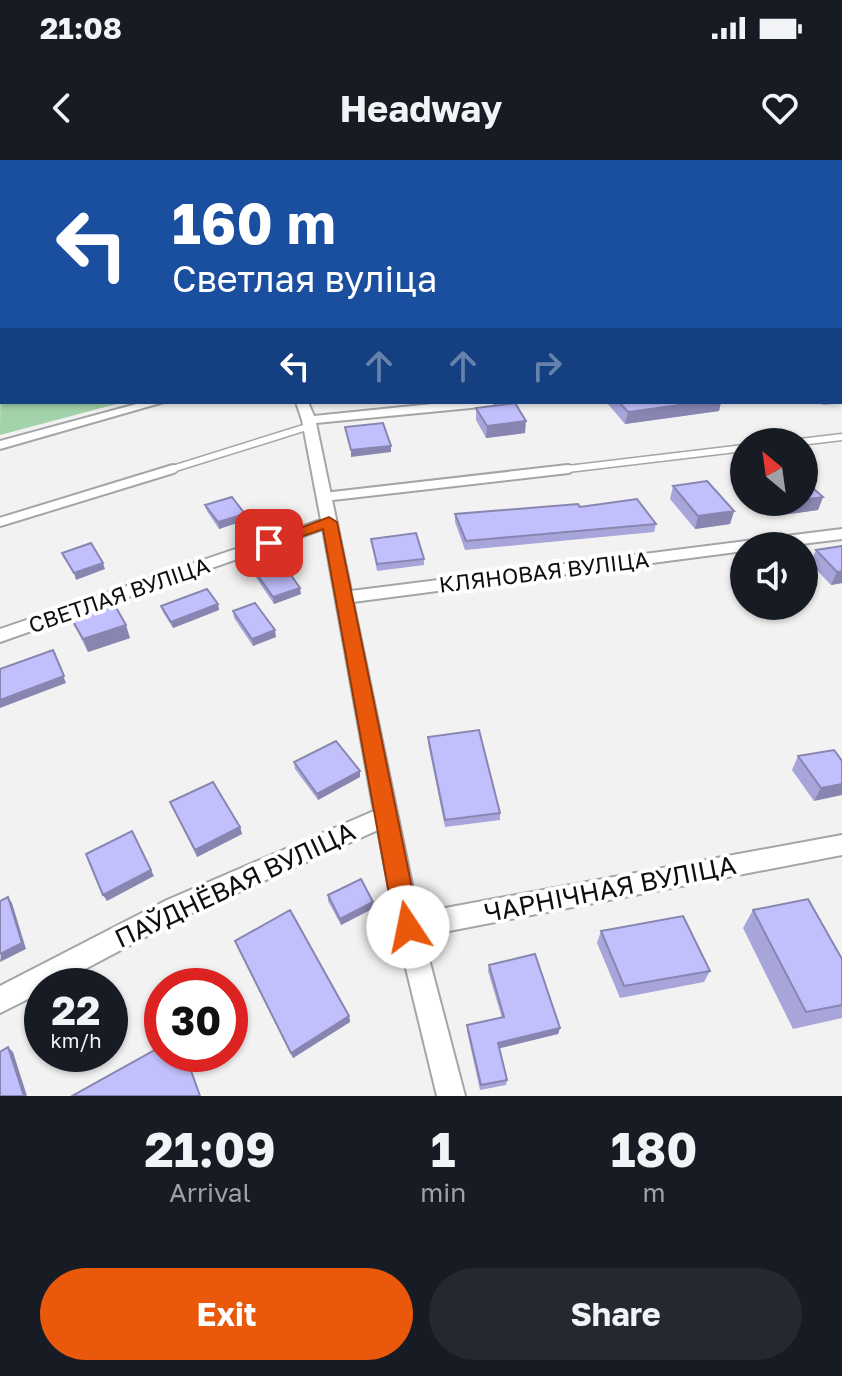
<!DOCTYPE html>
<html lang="en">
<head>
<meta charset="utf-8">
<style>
  :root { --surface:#171b24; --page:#242831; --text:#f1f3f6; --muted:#9ea1a6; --accent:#ea580c }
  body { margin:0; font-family:"Golos Text",sans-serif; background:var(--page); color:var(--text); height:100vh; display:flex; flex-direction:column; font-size:30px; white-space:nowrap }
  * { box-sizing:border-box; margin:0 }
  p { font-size:26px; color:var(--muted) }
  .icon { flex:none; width:44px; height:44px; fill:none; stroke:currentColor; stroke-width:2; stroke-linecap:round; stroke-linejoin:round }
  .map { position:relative; height:936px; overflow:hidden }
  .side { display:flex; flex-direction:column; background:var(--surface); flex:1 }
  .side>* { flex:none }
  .top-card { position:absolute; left:0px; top:0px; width:842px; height:244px; box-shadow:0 2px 6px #0004; background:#1a4fa0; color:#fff; overflow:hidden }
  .needle { width:52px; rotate:331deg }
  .fabs { position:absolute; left:730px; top:268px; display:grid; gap:16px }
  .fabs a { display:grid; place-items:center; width:88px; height:88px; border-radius:50%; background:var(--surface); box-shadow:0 2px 6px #0004; font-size:40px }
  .speed { position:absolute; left:24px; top:808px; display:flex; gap:16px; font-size:40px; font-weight:700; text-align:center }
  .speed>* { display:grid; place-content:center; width:104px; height:104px; border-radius:50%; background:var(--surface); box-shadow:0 2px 6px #0004; line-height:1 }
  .speed small { font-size:20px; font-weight:400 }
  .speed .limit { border:12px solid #d22; background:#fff; color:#111 }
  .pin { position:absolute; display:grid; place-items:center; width:68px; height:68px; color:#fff; margin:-34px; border-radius:16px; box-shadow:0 4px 12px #0006 }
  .me { position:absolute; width:88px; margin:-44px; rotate:349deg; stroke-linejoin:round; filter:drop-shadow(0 0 6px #0008) }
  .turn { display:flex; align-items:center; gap:28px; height:168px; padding:0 40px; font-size:36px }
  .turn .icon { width:104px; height:104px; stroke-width:2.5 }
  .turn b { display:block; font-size:56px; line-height:68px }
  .lanes { display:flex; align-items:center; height:76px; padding:0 40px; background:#0003; justify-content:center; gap:40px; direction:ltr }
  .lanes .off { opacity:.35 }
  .eta { display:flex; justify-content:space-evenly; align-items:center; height:136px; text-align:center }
  .eta b { font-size:48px; font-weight:700; line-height:56px }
  .primary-button { display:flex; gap:16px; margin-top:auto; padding:16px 40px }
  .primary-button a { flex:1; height:92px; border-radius:48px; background:var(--accent); color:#fff; font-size:32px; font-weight:700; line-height:92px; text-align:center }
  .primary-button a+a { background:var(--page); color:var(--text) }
  .status { display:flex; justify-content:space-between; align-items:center; height:56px; padding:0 40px; background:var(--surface); direction:ltr }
  .status svg { height:22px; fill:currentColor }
  header { display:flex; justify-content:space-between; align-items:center; height:104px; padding:0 40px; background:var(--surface); font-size:36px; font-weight:700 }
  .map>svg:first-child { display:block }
</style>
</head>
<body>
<div class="status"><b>21:08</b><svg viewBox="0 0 49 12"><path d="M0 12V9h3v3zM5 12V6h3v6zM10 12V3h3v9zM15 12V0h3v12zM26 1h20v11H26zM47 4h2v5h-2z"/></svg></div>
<header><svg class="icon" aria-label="back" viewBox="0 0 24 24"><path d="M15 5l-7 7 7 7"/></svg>Headway<svg class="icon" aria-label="heart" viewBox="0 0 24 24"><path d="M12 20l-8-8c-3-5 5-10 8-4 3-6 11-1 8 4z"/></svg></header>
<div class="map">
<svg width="842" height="936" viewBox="0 0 842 936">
  <rect width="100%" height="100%" fill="#f2f2f3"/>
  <!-- green -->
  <path fill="#a3d3aa" d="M2,38V242H124L0,275Z"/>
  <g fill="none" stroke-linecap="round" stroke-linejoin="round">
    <!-- lane-far1 casing -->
    <g stroke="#a4a5a6" stroke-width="9">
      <path id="lane-far1" d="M800,282L842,277
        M166,311L310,266
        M551,311L744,288"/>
    </g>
    <!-- lane casing -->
    <g stroke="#a4a5a6" stroke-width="12">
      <path id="lane" d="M324,337L568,309
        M0,362L173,309"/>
    </g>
    <!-- street casing -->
    <g stroke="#a4a5a6" stroke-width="4">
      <path id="street" d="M305,0H313L303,2Z
        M840,26H842V30H840Z
        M0,34H2V38H0Z
        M840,109H842V115H840Z
        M840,202L842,203V212L840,211Z
        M144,242H164L0,289V281Z
        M296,242H308L314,256L452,242H497L491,246L316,263L351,431L842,369V379L785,386H744V391L353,442L418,753L842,675V695L423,776L465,936H437L396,767L378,670L185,756L53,826H42V832L0,853V826L167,740L374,651L323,369L0,482V469L321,360L302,260Z"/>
    </g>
    <!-- lane-far1 -->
    <use href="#lane-far1" stroke="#fff" stroke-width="6"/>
    <!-- lane -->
    <use href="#lane" stroke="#fff" stroke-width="8"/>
    <!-- street -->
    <use href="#street" fill="#fff" fill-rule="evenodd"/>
  </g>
  <!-- wall -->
  <path fill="#a7a5d9" d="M840,212H842V243L823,245L820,242H840Z
    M608,242H721L719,251L625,264L608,244Z
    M476,248L525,273L486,278L476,260Z
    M673,326L734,351L730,364L695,369L670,339Z
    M823,337L818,350L775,356L761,342H804Z
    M205,345L246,360L219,369L207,351Z
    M455,354L656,364L654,372L465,390L455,362Z
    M371,379L424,399V405L377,411Z
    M842,386V423L831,425L810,403L816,390Z
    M254,410L301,434L274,444L255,416Z
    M218,444L219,450L173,468L163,452L161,446Z
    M233,451L276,477L253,486L234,458Z
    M72,460L130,478L88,492Z
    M428,577L500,653V660L445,667L428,583Z
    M798,596L842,601L814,641L792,610Z
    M294,602L360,611V617L318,640L295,609Z
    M170,642L240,667L242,674L197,697Z
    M328,735L374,748L341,765L328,741Z
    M753,750L842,799V858L793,869L743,768Z
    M601,771L710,811L704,822L620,838L597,783Z
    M235,781L349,856L350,862L293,898Z
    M489,805L560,868L558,874L499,888L507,920L506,925L480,930L467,871V865L502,858L488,811Z"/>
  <!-- shaded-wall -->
  <path fill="#8886b0" d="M702,242H721L719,251L625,264L628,252Z
    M526,261L525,273L486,278L487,266Z
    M391,286V292L351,297V290Z
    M823,337L818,350L775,356L780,344L804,342V340Z
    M734,351L730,364L695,369L698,356Z
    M245,354L246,360L219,369L218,362Z
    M103,403L105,409L76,420L74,413Z
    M842,411V423L831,425L837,412Z
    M300,428L301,434L274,444L273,437Z
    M218,444L219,450L173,468L171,462Z
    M126,465L130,478L88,492L83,479Z
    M275,470L276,477L253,486L252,479Z
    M53,490L66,523L0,548V540Z
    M360,611V617L318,640L317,634Z
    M842,624V635L814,641L821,628Z
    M240,667L242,674L197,697L195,690Z
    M151,710L154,716L107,741L103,735Z
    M8,737L12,743L26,789L0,802Z
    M373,742L374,748L341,765L340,759Z
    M349,856L350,862L293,898L291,893Z
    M560,868L558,874L497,889L498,883Z
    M8,887L13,892L27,936H24Z"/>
  <!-- building -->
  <path fill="#c2c0fc" stroke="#8886b0" stroke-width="2" d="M0,0H84V2H2V25L0,26Z
    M139,0H209L207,2H137Z
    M318,0H336L337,2H314Z
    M840,212H842V229H840Z
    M619,242H702L628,252Z
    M515,243L526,261L487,266L476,248Z
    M383,263L391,286L351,290L345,267Z
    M804,320L823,337L804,340Z
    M707,321L734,351L698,356L673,326Z
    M232,337L245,354L218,362L205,345Z
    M637,339L656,364L466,381L455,354L578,344L580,347Z
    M416,373L424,399L377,404L371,379Z
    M91,383L103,403L74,413L62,393Z
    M842,386V411L837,412L816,390Z
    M281,401L300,428L273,437L254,410Z
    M207,429L218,444L171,462L161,446Z
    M255,443L275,470L252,479L233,451Z
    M114,444L126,465L83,479L72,460Z
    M53,490L64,516L0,540V509Z
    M479,570L500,653L445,660L428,577Z
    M336,581L360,611L317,634L294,602Z
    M834,590L842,601V624L821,628L798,596Z
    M213,622L240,667L195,690L170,642Z
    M132,671L151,710L103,735L86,694Z
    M361,719L373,742L340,759L328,735Z
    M8,737L22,783L0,794V741Z
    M808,739L842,799V845L806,852L753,750Z
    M290,750L349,856L291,893L235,781Z
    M683,756L710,811L624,826L601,771Z
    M535,794L560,868L498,883L507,920L481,925L467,865L504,857L489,805Z
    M162,886V894H185L200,936H72Z
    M8,887L24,936H0V892Z"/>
  <!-- route -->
  <path fill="#ea580c" stroke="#983908" stroke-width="2" d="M329,357L337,362L420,767L417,776L408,779L399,776L395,767L323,369L269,388L261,383Z"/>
  <g text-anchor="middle" stroke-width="8" stroke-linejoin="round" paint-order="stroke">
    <!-- street labels -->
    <g font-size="22" fill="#0f0f10" stroke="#fff">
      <text transform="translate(544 412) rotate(-7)" y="8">КЛЯНОВАЯ ВУЛІЦА</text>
      <text transform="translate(119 435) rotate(-19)" y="8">СВЕТЛАЯ ВУЛІЦА</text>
    </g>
    <!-- near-street labels -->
    <g font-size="26" fill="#0f0f10" stroke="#fff">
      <text transform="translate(235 725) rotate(-25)" y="9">ПАЎДНЁВАЯ ВУЛІЦА</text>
      <text transform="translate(610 729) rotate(-11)" y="9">ЧАРНІЧНАЯ ВУЛІЦА</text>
    </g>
  </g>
</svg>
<div class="fabs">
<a><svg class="needle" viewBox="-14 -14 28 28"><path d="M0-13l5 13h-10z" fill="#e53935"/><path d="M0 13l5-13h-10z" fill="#9ea1a6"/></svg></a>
<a><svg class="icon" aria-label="sound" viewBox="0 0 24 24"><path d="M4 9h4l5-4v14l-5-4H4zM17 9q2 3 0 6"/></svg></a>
</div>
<div class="speed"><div>22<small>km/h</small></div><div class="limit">30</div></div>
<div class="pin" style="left:269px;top:383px;background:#d93025"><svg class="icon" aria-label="arrive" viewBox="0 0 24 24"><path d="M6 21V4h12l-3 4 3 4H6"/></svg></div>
<svg class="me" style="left:408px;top:767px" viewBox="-20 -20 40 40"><circle r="19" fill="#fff"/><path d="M0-13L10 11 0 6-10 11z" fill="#ea580c"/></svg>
<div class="top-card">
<div class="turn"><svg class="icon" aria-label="left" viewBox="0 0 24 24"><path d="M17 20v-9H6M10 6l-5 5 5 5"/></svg><div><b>160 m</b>Светлая вуліца</div></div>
<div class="lanes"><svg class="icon" aria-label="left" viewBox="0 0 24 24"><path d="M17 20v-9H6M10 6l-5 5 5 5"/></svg><svg class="icon off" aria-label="ahead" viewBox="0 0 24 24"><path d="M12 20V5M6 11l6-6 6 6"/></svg><svg class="icon off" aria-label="ahead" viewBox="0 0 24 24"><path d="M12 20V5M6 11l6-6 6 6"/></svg><svg class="icon off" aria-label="right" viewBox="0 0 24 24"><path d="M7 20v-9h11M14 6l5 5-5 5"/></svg></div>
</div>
</div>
<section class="side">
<div class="eta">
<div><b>21:09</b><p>Arrival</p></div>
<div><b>1</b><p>min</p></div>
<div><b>180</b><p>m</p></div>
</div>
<div class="primary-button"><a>Exit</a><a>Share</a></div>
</section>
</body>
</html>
